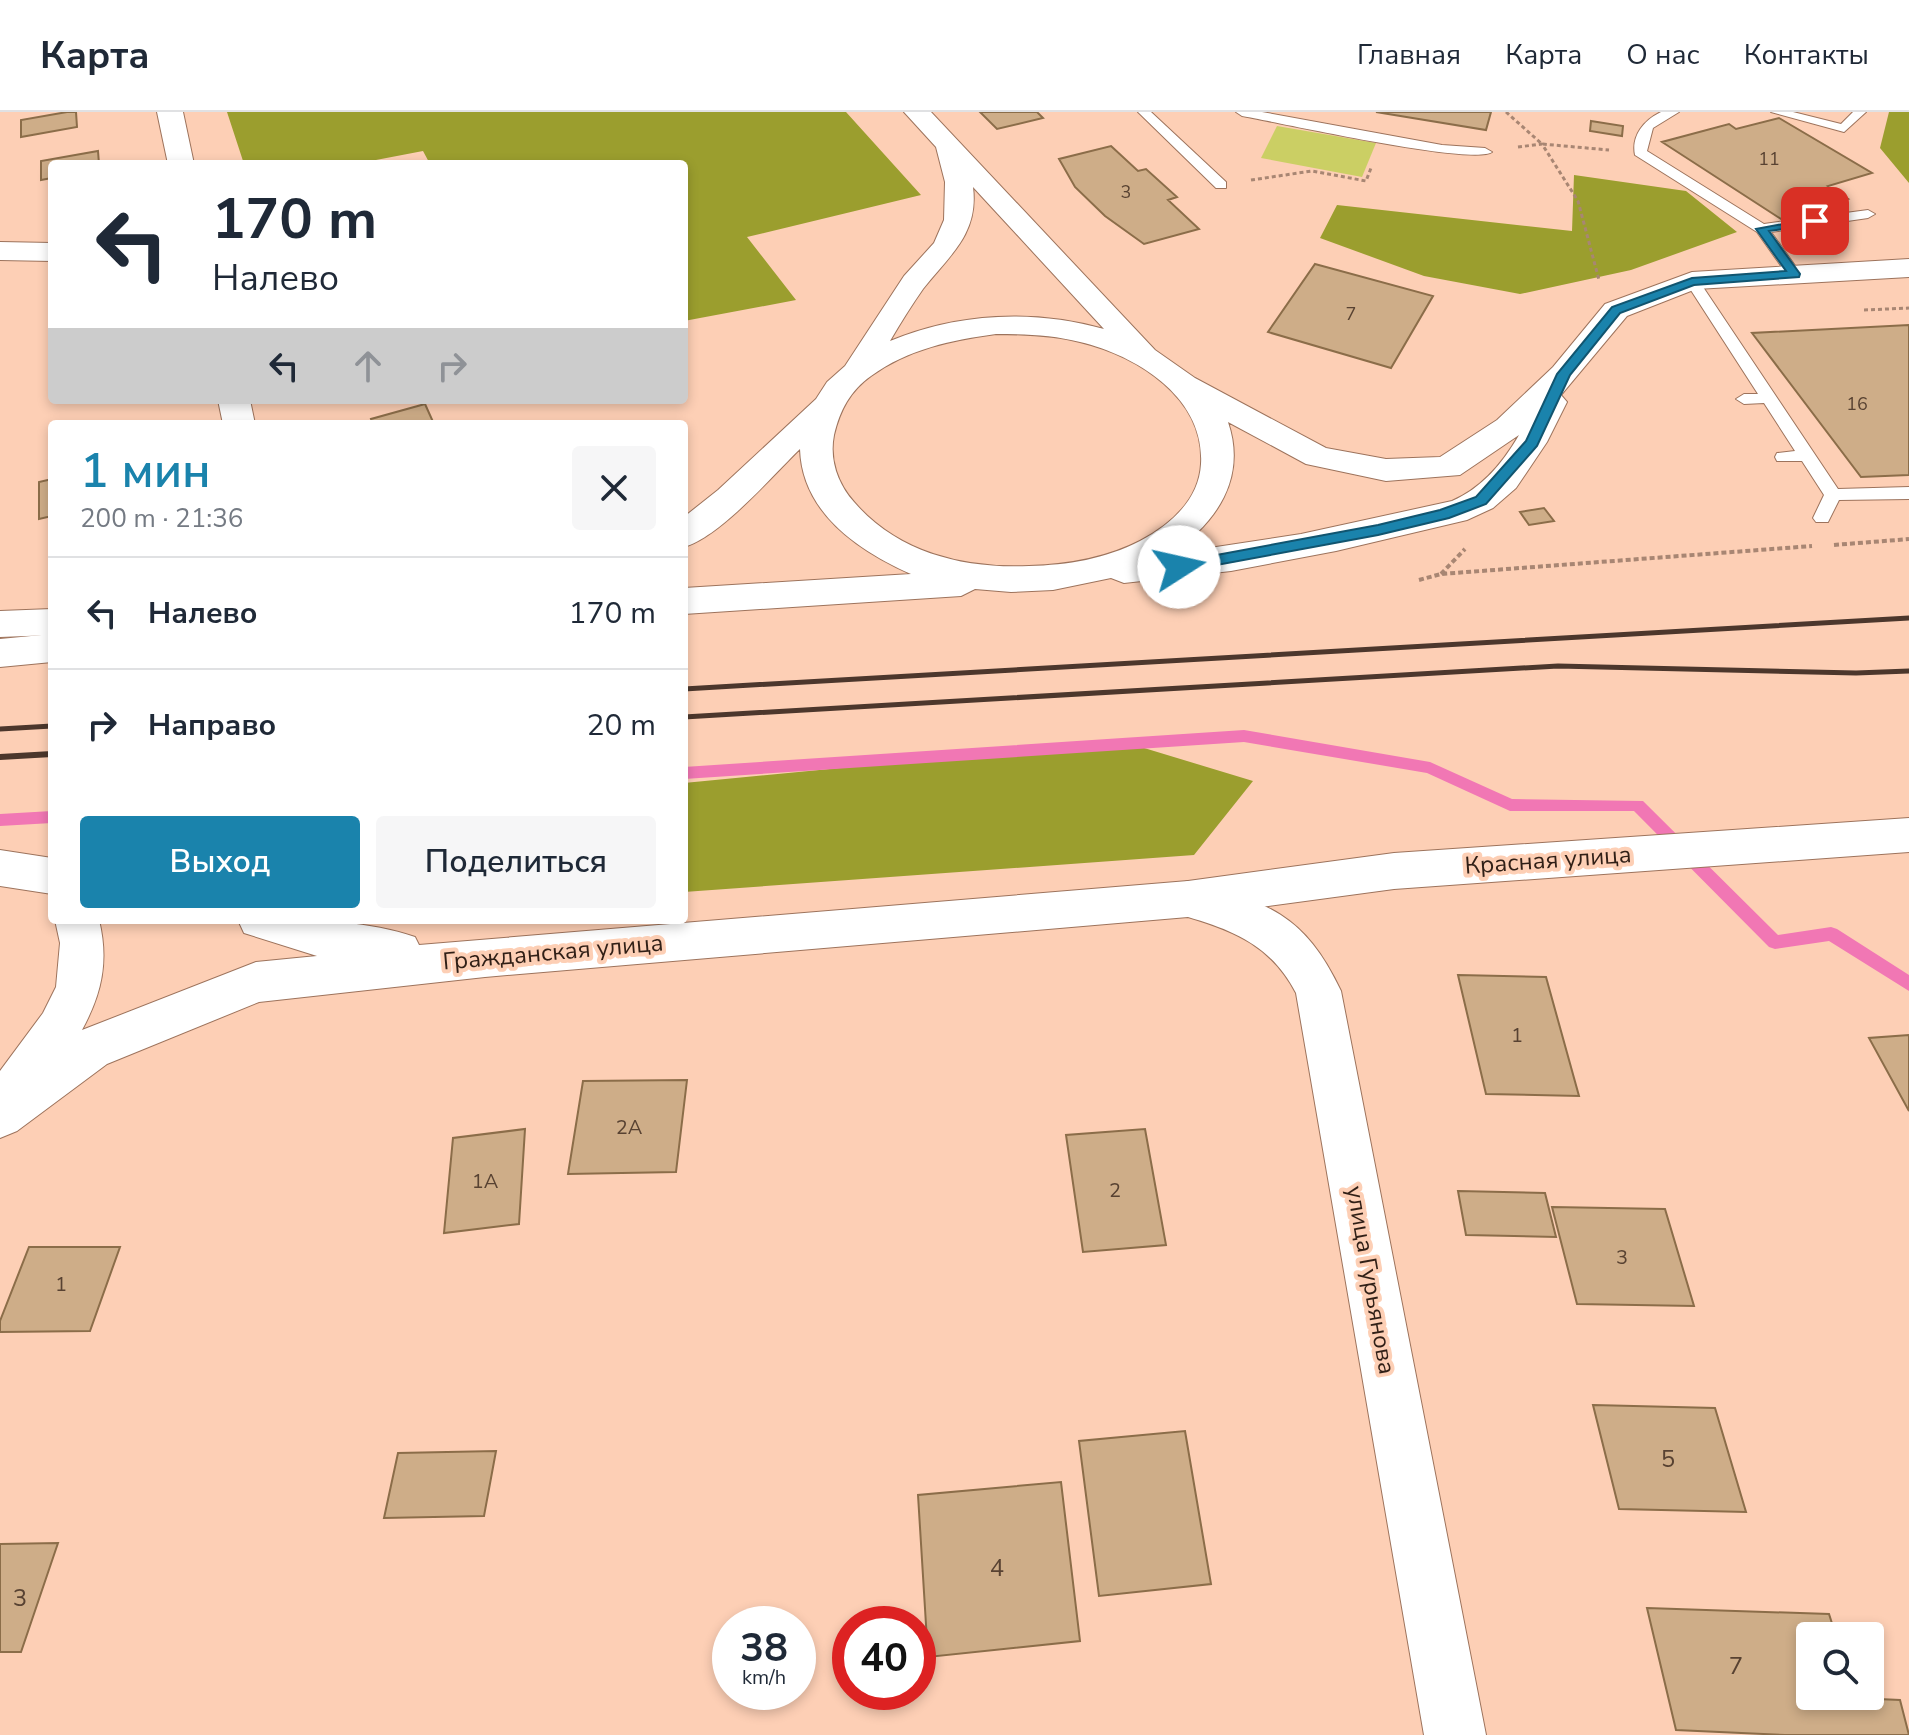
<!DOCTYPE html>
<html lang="ru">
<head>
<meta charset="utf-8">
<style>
  :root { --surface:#fff; --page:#f6f6f7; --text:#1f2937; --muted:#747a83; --line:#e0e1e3; --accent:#1a83ac }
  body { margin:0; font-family:"Nunito Sans",sans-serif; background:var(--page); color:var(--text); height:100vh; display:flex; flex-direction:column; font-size:30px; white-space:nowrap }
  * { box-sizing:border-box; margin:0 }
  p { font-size:26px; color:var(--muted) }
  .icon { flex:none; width:44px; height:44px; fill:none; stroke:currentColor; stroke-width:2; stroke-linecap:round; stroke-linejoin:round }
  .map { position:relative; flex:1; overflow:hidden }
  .panel { position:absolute; left:48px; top:308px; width:640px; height:504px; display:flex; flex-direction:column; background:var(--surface); border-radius:8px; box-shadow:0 4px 12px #0003 }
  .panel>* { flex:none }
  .top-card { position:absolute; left:48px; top:48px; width:640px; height:244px; border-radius:8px; box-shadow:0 4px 12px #0003; background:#fff; color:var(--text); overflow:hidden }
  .buttons { position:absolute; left:1796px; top:1510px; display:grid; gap:16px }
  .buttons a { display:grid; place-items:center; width:88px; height:88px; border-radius:8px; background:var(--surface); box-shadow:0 4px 12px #0003; font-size:40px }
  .speed { position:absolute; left:712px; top:1494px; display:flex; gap:16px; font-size:40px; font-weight:700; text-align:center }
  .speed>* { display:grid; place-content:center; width:104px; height:104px; border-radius:50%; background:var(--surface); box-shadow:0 4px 12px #0003; line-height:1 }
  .speed small { font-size:20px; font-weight:400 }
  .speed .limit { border:12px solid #d22; background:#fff; color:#111 }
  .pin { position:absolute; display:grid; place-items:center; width:68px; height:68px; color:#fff; margin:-34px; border-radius:16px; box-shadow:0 4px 12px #0006 }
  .me { position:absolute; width:88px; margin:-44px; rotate:80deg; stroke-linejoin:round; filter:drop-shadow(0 0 6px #0008) }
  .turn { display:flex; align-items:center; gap:28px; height:168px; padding:0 32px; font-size:36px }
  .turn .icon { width:104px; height:104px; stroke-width:2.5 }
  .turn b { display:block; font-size:56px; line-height:68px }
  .lanes { display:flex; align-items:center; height:76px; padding:0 32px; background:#0003; justify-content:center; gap:40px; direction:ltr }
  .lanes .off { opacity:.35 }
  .round { display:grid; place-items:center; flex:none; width:84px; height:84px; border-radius:8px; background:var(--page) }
  .headline { display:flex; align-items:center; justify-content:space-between; height:136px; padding:0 32px }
  h1 { font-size:48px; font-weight:600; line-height:60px; color:var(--accent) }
  .primary-button { display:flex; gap:16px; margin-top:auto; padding:16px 32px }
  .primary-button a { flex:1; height:92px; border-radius:8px; background:var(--accent); color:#fff; font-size:32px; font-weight:600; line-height:92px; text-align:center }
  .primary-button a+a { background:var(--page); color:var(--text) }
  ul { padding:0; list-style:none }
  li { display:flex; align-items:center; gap:24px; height:112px; padding:0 32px; border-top:2px solid var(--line) }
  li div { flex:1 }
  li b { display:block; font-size:30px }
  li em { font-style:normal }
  header { display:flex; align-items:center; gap:48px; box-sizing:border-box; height:112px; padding:0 40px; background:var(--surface); border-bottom:2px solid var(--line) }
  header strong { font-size:38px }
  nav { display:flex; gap:44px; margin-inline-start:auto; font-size:28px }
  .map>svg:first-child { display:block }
</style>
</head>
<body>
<header>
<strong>Карта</strong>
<nav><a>Главная</a><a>Карта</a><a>О нас</a><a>Контакты</a></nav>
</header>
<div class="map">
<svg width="1909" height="1623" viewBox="0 0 1909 1623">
  <rect width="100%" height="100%" fill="#fdcfb5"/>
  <!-- green -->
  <path fill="#cbcf64" d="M1277,14L1376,31L1362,65L1261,46Z"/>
  <!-- forest -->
  <path fill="#9b9e2e" d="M227,0H846L921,83L747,125L796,188L684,209V52H430L423,39L355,52H244Z
    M1889,0H1909V71L1880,36Z
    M1574,63L1686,79L1737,120L1631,158L1520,182L1424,164L1320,126L1337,93L1572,119Z
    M1121,629L1253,669L1194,743L684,780V671Z"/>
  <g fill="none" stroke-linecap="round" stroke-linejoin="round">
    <!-- stream -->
    <path fill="#f177b4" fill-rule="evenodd" d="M1244,618L1430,650L1512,687L1643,689L1778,823L1831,815L1837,817L1909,863V879L1829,829L1775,837L1769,835L1634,699H1510L1427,661L1244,630L684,667V655Z
      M52,699V711L0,714V702Z"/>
  </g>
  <!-- building -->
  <path fill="#cead88" stroke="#8b6d49" stroke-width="2" d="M67,0H76L77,15L21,25V8Z
    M980,0H1037L1043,6L997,17Z
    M1376,0H1491L1486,18Z
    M1779,6L1872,61L1828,74L1848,87L1781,107L1662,30L1729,12L1736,17Z
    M1591,9L1623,14L1622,24L1590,19Z
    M1111,34L1138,59L1146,57L1177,85L1168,88L1199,117L1144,132L1105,104L1075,75L1059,47Z
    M98,39L99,52H52V66L41,68V49Z
    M1315,152L1433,184L1391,256L1268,220Z
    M1909,213V363L1861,365L1752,221Z
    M425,292L434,312H373L371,307Z
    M52,367V404L39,407V370Z
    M1544,396L1554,409L1529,413L1520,400Z
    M1458,863L1546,865L1579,984L1486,982Z
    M1909,923V999L1869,926Z
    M687,968L676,1060L568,1062L583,969Z
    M525,1017L519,1112L444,1121L453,1026Z
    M1145,1017L1166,1133L1083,1140L1066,1023Z
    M1458,1079L1545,1081L1556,1125L1466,1123Z
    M1552,1095L1665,1097L1694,1194L1577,1192Z
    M29,1135H120L90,1219L0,1220V1209Z
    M1593,1293L1715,1296L1746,1400L1619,1397Z
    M1185,1319L1211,1472L1099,1484L1079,1329Z
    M496,1339L484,1404L384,1406L398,1341Z
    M1061,1370L1080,1529L928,1545L918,1383Z
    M58,1431L21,1540H0V1432Z
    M1647,1496L1829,1502L1836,1524H1810V1584L1900,1588L1909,1623H1785L1676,1618Z"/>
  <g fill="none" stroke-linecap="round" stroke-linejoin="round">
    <!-- lane casing -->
    <g stroke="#9d735c" stroke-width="2">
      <path id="lane" d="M1138,0H1151L1226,70V76H1216Z
        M1236,0H1262L1442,33L1485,36L1492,40C1473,54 1277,10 1242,4Z
        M1661,0H1679L1653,16L1647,39L1764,112L1868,98L1875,102L1868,106L1771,120L1801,162L1794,166L1789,165L1757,120L1635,43C1631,24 1644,8 1661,0Z
        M1771,0H1793L1841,12L1853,0H1866L1844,20Z
        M1692,165L1699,169L1838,377L1909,375V387L1839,388L1828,410H1816L1813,406L1824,383L1802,349H1777L1775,345L1777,341L1795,339L1764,291L1744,292L1736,287L1744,282H1758L1685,169Z"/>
    </g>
    <!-- street casing -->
    <g stroke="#9d735c" stroke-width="2">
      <path id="street" d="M157,0H183L194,52H168Z
        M0,130L52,131V149L0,148Z
        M218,288H250L255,312H223Z
        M52,497V523L0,525V499Z
        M1909,706V740L1394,777L1188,805L1173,800L1166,787L1173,774L1188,769L1394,741Z"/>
    </g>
    <!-- secondary casing -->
    <g stroke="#9d735c" stroke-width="2">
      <path id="secondary" d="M904,0H931L1155,238L1195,266L1326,336L1386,347L1440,345L1497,308L1553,255L1605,192L1692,160L1909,147V165L1696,177L1627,204L1561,283L1567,290L1547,330L1516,376L1493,396L1467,408L1336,439L1231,459L1124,471L1111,466L1053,478L1011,480L975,477L961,484L684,502V476L911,462C859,439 802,401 800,337C772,364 720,425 684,435V405L718,378L816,287L827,270L845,254L904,164L934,131L944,108L945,70L936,35ZM973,75L1104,217C1033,197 958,201 890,229C900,212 911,194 923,177C949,144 979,122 973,75ZM996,222C1024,222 1053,223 1080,230C1138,244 1205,286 1201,352C1199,388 1170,413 1140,429C1105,447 1068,453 1029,454C964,457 898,441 854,390C838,372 829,348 834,323C840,298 850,279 871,264C908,237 952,228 996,222ZM1228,310L1306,352L1386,369L1460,363L1519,323C1503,351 1482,376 1452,389L1301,422L1170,442C1217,411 1247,366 1228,310Z
        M52,522V550L0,555V527Z
        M0,738L52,746V782L0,774Z
        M1188,769C1267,790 1304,801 1341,879L1486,1623H1424L1296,881C1272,835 1236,819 1188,805L485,865L259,890L107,952L17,1019L0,1026V959L43,901L56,875L60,831L55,808H99C109,849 102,881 82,918L256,850L317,844L244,821L238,808C295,808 361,806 415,825L419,833Z"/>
    </g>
    <!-- path-far1 -->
    <path stroke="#a88673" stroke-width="3" stroke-dasharray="4 3" stroke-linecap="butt" d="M1506,0L1542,32L1609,38
      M1518,35L1542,32L1578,89L1599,168
      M1251,68L1312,59L1366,69L1371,56
      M1864,198L1909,196"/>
    <!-- path -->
    <path stroke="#a88673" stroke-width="4" stroke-dasharray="5 3" stroke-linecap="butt" d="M1834,433L1909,427
      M1441,462L1465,437
      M1419,468L1441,462L1812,434"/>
    <!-- lane -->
    <use href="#lane" fill="#fff" fill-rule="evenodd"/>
    <!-- street -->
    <use href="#street" fill="#fff" fill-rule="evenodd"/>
    <!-- secondary -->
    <use href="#secondary" fill="#fff" fill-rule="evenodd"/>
    <!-- rail-far1 -->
    <path stroke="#4c372c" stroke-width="5" d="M684,577L1909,506
      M684,605L1558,554L1856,561L1909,559
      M0,617L52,614"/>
    <!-- rail -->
    <path stroke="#4c372c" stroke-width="6" d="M0,645L52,642"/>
  </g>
  <!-- route -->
  <path fill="#1a83ac" stroke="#115570" stroke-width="2" d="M1815,106L1819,107V112L1769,119L1800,162L1799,165L1694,173L1620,201L1570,263L1537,334L1486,392L1449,406L1378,423L1179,460L1172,455L1179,450L1378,413L1440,398L1476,385L1526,329L1557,262L1612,195L1692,166L1786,159L1756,117Z"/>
  <g text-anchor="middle" stroke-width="8" stroke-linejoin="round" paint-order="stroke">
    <!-- far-number labels -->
    <g font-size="18" fill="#584232">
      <text x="1769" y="53">11</text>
      <text x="1126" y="86">3</text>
      <text x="1351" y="208">7</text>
      <text x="1857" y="298">16</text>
    </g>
    <!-- number labels -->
    <g font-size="20" fill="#584232">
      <text x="1517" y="930">1</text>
      <text x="629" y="1022">2А</text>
      <text x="485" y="1076">1А</text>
      <text x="1115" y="1085">2</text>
      <text x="1622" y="1152">3</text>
      <text x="61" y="1179">1</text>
    </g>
    <!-- street labels -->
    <g font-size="24" fill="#301f16" stroke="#fdcfb5">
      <text transform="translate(1548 748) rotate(-4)" y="8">Красная улица</text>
      <text transform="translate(553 840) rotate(-5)" y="8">Гражданская улица</text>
      <text transform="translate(1371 1168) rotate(80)" y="8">улица Гурьянова</text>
    </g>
    <!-- near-number labels -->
    <g font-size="24" fill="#584232">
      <text x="1668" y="1355">5</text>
      <text x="997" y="1464">4</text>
      <text x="20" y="1494">3</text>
      <text x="1736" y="1562">7</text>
    </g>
  </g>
</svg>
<div class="buttons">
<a><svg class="icon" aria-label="search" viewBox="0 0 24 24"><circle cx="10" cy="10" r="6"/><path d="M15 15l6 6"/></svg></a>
</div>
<div class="speed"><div>38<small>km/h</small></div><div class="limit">40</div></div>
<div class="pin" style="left:1815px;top:109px;background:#d93025"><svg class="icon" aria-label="arrive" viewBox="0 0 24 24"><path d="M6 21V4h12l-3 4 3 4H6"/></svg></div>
<svg class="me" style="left:1179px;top:455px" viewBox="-20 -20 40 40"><circle r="19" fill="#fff"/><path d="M0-13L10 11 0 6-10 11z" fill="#1a83ac"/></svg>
<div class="top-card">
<div class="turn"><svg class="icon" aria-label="left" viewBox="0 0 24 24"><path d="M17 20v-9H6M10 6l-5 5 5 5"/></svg><div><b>170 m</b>Налево</div></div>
<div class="lanes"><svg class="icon" aria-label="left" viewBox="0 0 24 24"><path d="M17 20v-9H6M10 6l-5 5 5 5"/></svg><svg class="icon off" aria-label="ahead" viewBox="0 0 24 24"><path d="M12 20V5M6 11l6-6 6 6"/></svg><svg class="icon off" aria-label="right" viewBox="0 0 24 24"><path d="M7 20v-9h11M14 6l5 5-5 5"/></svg></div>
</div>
<section class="panel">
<div class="headline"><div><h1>1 мин</h1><p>200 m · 21:36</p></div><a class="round"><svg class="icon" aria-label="close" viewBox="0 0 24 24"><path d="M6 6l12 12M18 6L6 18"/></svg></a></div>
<ul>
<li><svg class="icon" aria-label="left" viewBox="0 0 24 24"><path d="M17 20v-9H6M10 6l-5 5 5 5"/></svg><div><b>Налево</b></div><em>170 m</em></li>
<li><svg class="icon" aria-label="right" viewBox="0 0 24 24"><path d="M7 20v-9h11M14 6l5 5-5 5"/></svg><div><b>Направо</b></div><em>20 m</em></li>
</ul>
<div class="primary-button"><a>Выход</a><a>Поделиться</a></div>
</section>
</div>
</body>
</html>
